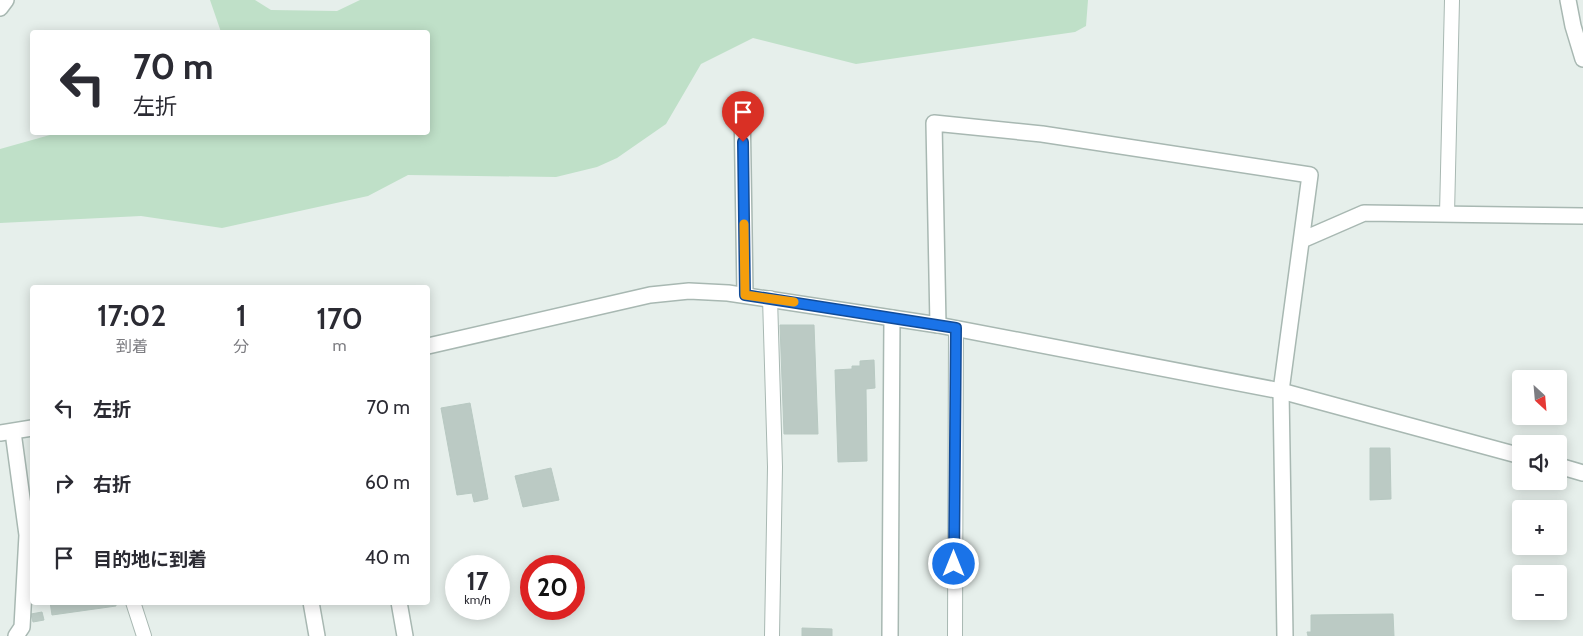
<!DOCTYPE html>
<html lang="ja">
<head>
<meta charset="utf-8">
<style>
  :root { --surface:#fff; --page:#f7f7f7; --text:#2b2b33; --muted:#7c7c81 }
  body { margin:0; font-family:Cabin,"Noto Sans JP",sans-serif; background:var(--page); color:var(--text); height:100vh; display:flex; flex-direction:column; font-size:19px; white-space:nowrap }
  * { box-sizing:border-box; margin:0 }
  p { font-size:16px; color:var(--muted) }
  .icon { flex:none; width:28px; height:28px; fill:none; stroke:currentColor; stroke-width:2; stroke-linecap:round; stroke-linejoin:round }
  .map { position:relative; flex:1; overflow:hidden }
  .details { position:absolute; left:30px; top:285px; width:400px; height:320px; display:flex; flex-direction:column; background:var(--surface); border-radius:5px; box-shadow:0 2px 12px #0003 }
  .details>* { flex:none }
  .guide { position:absolute; left:30px; top:30px; width:400px; height:105px; border-radius:5px; box-shadow:0 2px 12px #0003; background:#fff; color:var(--text); overflow:hidden }
  .needle { width:32px; rotate:154deg }
  .buttons { position:absolute; left:1512px; top:370px; display:grid; gap:10px }
  .buttons a { display:grid; place-items:center; width:55px; height:55px; border-radius:5px; background:var(--surface); box-shadow:0 2px 12px #0003; font-size:25px }
  .speed { position:absolute; left:445px; top:555px; display:flex; gap:10px; font-size:25px; font-weight:700; text-align:center }
  .speed>* { display:grid; place-content:center; width:65px; height:65px; border-radius:50%; background:var(--surface); box-shadow:0 2px 12px #0003; line-height:1 }
  .speed small { font-size:12px; font-weight:400 }
  .speed .limit { border:8px solid #d22; background:#fff; color:#111 }
  .pin { position:absolute; display:grid; place-items:center; width:42px; height:42px; color:#fff; margin:-51px -21px; border-radius:50% 50% 50% 0; rotate:-45deg; box-shadow:0 0 5px #0007 }
  .pin .icon { rotate:45deg }
  .me { position:absolute; width:55px; margin:-28px; rotate:0deg; stroke-linejoin:round; filter:drop-shadow(0 0 4px #0008) }
  .turn { display:flex; align-items:center; gap:18px; height:105px; padding:0 20px; font-size:22px }
  .turn .icon { width:65px; height:65px; stroke-width:2.5 }
  .turn b { display:block; font-size:35px; line-height:42px }
  .eta { display:flex; justify-content:space-evenly; align-items:center; height:85px; text-align:center }
  .eta b { font-size:30px; font-weight:600; line-height:35px }
  ul { padding:0; list-style:none }
  li { display:flex; align-items:center; gap:15px; height:75px; padding:0 20px }
  li div { flex:1 }
  li b { display:block; font-size:19px }
  li em { font-style:normal }
  .map>svg:first-child { display:block }
</style>
</head>
<body>
<div class="map">
<svg width="1583" height="636" viewBox="0 0 1583 636">
  <rect width="100%" height="100%" fill="#e6efeb"/>
  <!-- green -->
  <path fill="#bfe0c8" d="M210,0H255L271,10L337,11L360,0H1088L1086,26L1075,32L856,64L753,38L701,64L666,124L617,158L597,167L556,177L408,175L368,196L222,228L141,216L0,223V149L57,133L428,132V32H221Z"/>
  <!-- building -->
  <path fill="#bbcac4" stroke="#b8c9c2" d="M780,325H814L818,434H784Z
    M874,360L875,388L866,389L867,461L838,462L835,370L852,369V366H860V361Z
    M470,403L488,499L474,502L472,493L457,495L441,408Z
    M1370,448H1390L1391,499L1370,500Z
    M551,468L559,500L523,507L515,476Z
    M50,602H116V606L52,615Z
    M42,612L44,620L33,622L31,614Z
    M1393,614L1394,636H1308L1307,632H1311V615Z
    M802,628L832,629V636H802Z"/>
  <g fill="none" stroke-linecap="round" stroke-linejoin="round">
    <!-- service casing -->
    <g stroke="#a8b8b2" stroke-width="16">
      <path id="service" d="M1447,214L1452,0
        M770,298L775,467L772,636
        M133,602L144,636
        M955,636L956,328"/>
    </g>
    <!-- minor casing -->
    <g stroke="#a8b8b2" stroke-width="18">
      <path id="minor" d="M1568,0L1573,26L1583,59
        M0,8L6,0
        M742,103L745,295
        M1302,240L1364,213L1583,216
        M938,325L934,123L1042,134L1310,175L1281,391L1285,636
        M13,432L27,535L22,627L16,636
        M311,602L317,636
        M399,602L405,636
        M890,636L892,318"/>
    </g>
    <!-- tertiary casing -->
    <g stroke="#a8b8b2" stroke-width="18">
      <path id="tertiary" d="M428,346L650,295L689,291L728,293L938,325L1281,391L1521,456
        M0,433L32,428
        M1559,466L1583,473"/>
    </g>
    <!-- service -->
    <use href="#service" stroke="#fff" stroke-width="14"/>
    <!-- minor -->
    <use href="#minor" stroke="#fff" stroke-width="15"/>
    <!-- tertiary -->
    <use href="#tertiary" stroke="#fff" stroke-width="15"/>
  </g>
  <g fill="none" stroke-linecap="round" stroke-linejoin="round">
    <!-- route casing -->
    <g stroke="#114b97" stroke-width="12">
      <path id="route" d="M743,142L745,295L956,328L954,564"/>
    </g>
    <!-- route -->
    <use href="#route" stroke="#1a73e8" stroke-width="9"/>
    <!-- slow -->
    <path stroke="#f59e0b" stroke-width="9" d="M744,224L745,295L794,302"/>
  </g>
</svg>
<div class="buttons">
<a><svg class="needle" viewBox="-14 -14 28 28"><path d="M0-13l5 13h-10z" fill="#e53935"/><path d="M0 13l5-13h-10z" fill="#7c7c81"/></svg></a>
<a><svg class="icon" aria-label="sound" viewBox="0 0 24 24"><path d="M4 9h4l5-4v14l-5-4H4zM17 9q2 3 0 6"/></svg></a>
<a>+</a>
<a>−</a>
</div>
<div class="speed"><div>17<small>km/h</small></div><div class="limit">20</div></div>
<div class="pin" style="left:743px;top:142px;background:#d93025"><svg class="icon" aria-label="arrive" viewBox="0 0 24 24"><path d="M6 21V4h12l-3 4 3 4H6"/></svg></div>
<svg class="me" style="left:954px;top:564px" viewBox="-20 -20 40 40"><circle r="17" fill="#1a73e8" stroke="#fff" stroke-width="3"/><path d="M0-11L8 9 0 5-8 9z" fill="#fff"/></svg>
<div class="guide">
<div class="turn"><svg class="icon" aria-label="left" viewBox="0 0 24 24"><path d="M17 20v-9H6M10 6l-5 5 5 5"/></svg><div><b>70 m</b>左折</div></div>
</div>
<section class="details">
<div class="eta">
<div><b>17:02</b><p>到着</p></div>
<div><b>1</b><p>分</p></div>
<div><b>170</b><p>m</p></div>
</div>
<ul>
<li><svg class="icon" aria-label="left" viewBox="0 0 24 24"><path d="M17 20v-9H6M10 6l-5 5 5 5"/></svg><div><b>左折</b></div><em>70 m</em></li>
<li><svg class="icon" aria-label="right" viewBox="0 0 24 24"><path d="M7 20v-9h11M14 6l5 5-5 5"/></svg><div><b>右折</b></div><em>60 m</em></li>
<li><svg class="icon" aria-label="arrive" viewBox="0 0 24 24"><path d="M6 21V4h12l-3 4 3 4H6"/></svg><div><b>目的地に到着</b></div><em>40 m</em></li>
</ul>
</section>
</div>
</body>
</html>
